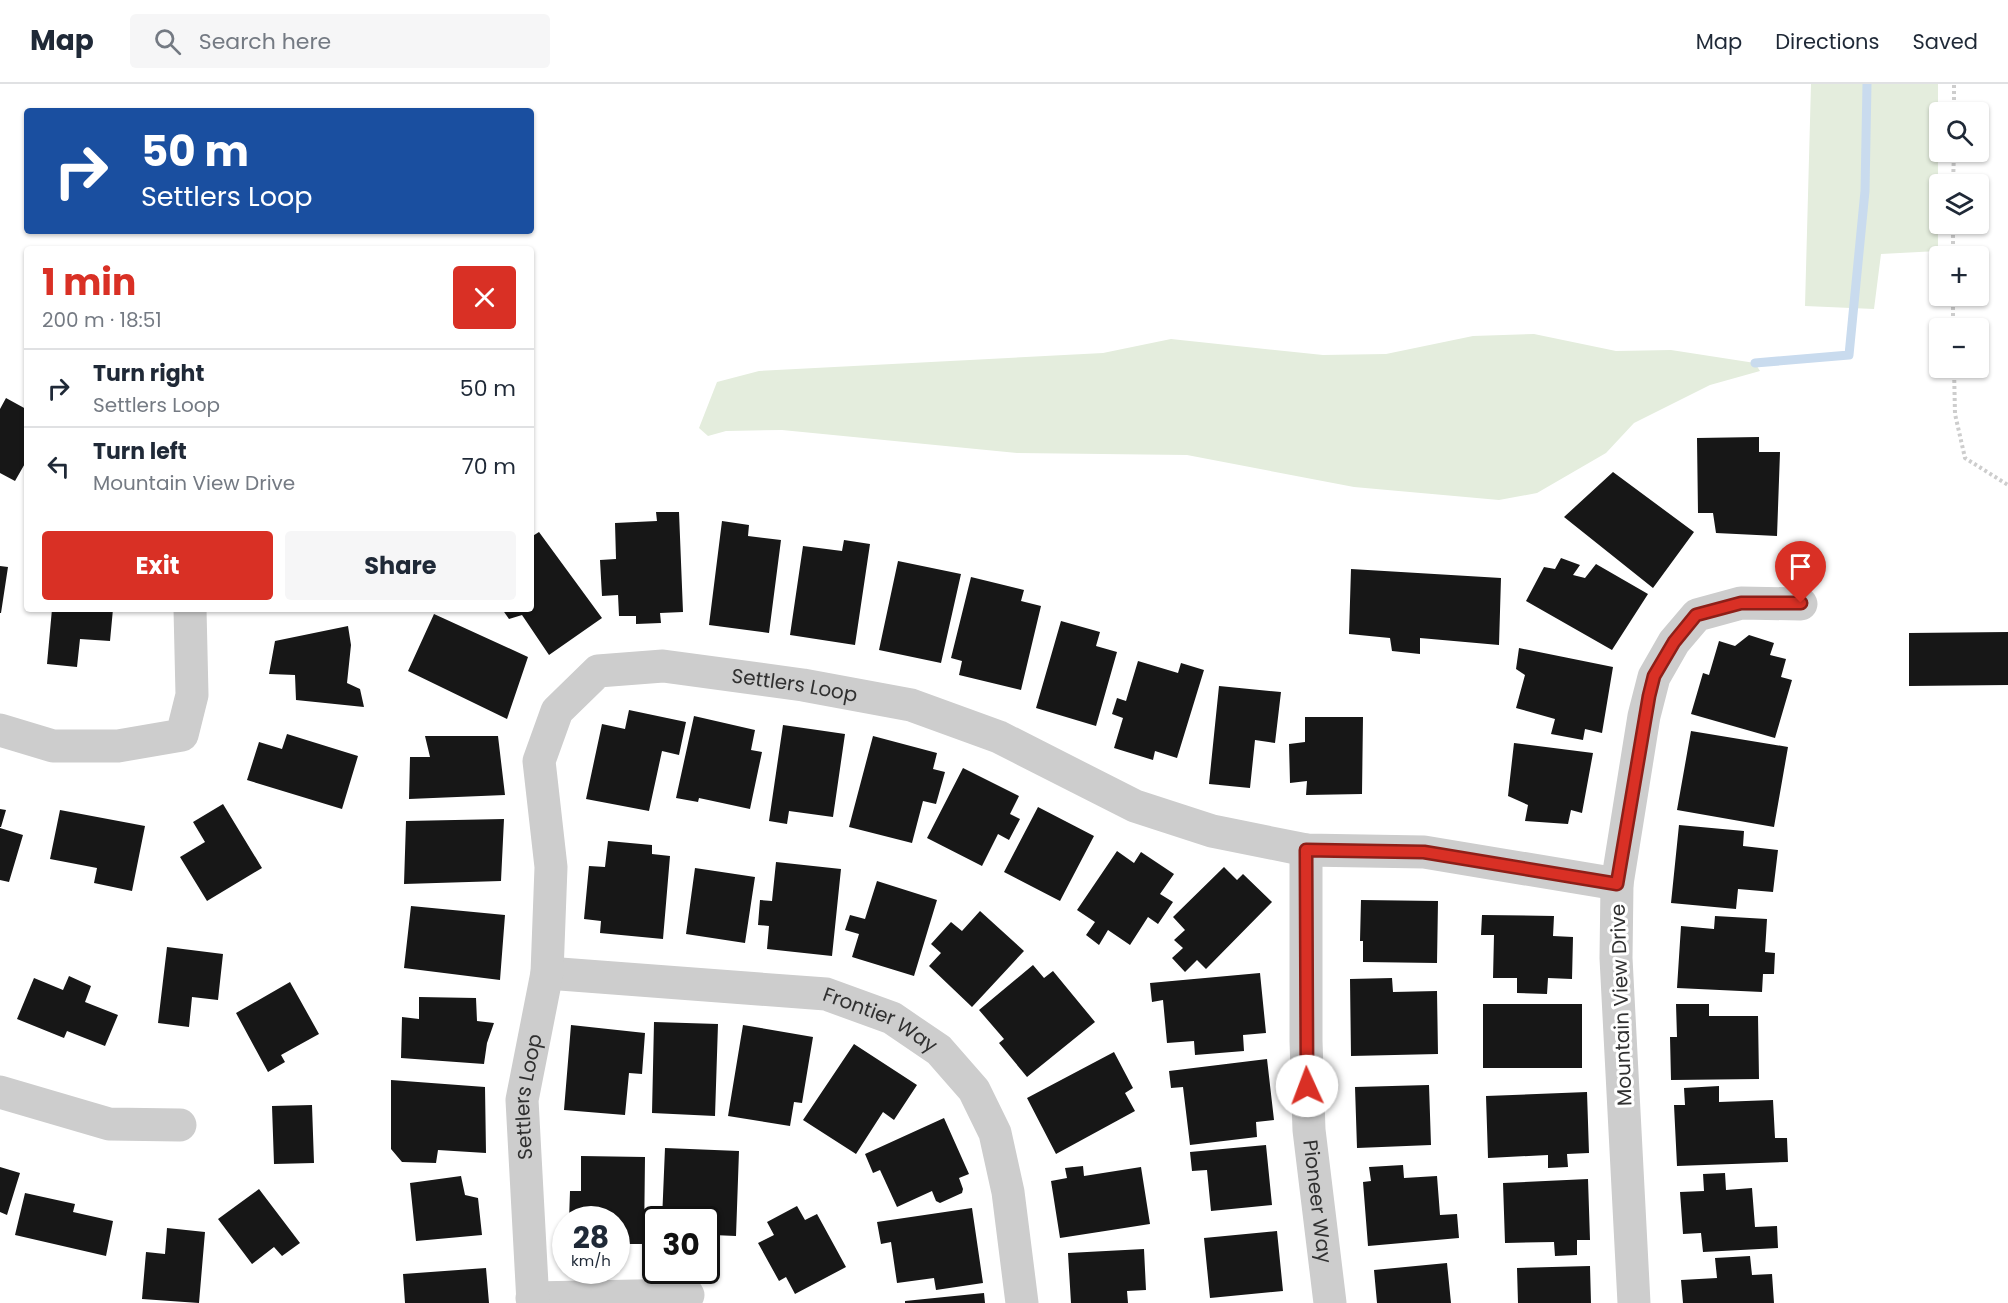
<!DOCTYPE html>
<html lang="en">
<head>
<meta charset="utf-8">
<style>
  :root { --surface:#fff; --page:#f6f6f7; --text:#1f2937; --muted:#747a83; --line:#e0e1e3; --accent:#d93025 }
  body { margin:0; font-family:Poppins,sans-serif; background:var(--page); color:var(--text); height:100vh; display:flex; flex-direction:column; font-size:22px; white-space:nowrap }
  * { box-sizing:border-box; margin:0 }
  p { font-size:20px; color:var(--muted) }
  .icon { flex:none; width:33px; height:33px; fill:none; stroke:currentColor; stroke-width:2; stroke-linecap:round; stroke-linejoin:round }
  .map { position:relative; flex:1; overflow:hidden }
  .side { position:absolute; left:24px; top:162px; width:510px; height:366px; display:flex; flex-direction:column; background:var(--surface); border-radius:6px; box-shadow:0 2px 4px #0004 }
  .side>* { flex:none }
  .hud { position:absolute; left:24px; top:24px; width:510px; height:126px; border-radius:6px; box-shadow:0 2px 4px #0004; background:#1a4fa0; color:#fff; overflow:hidden }
  .buttons { position:absolute; left:1929px; top:18px; display:grid; gap:12px }
  .buttons a { display:grid; place-items:center; width:60px; height:60px; border-radius:6px; background:var(--surface); box-shadow:0 2px 4px #0004; font-size:30px }
  .speed { position:absolute; left:552px; top:1122px; display:flex; gap:12px; font-size:30px; font-weight:700; text-align:center }
  .speed>* { display:grid; place-content:center; width:78px; height:78px; border-radius:50%; background:var(--surface); box-shadow:0 2px 4px #0004; line-height:1 }
  .speed small { font-size:15px; font-weight:400 }
  .speed .limit { border:3px solid #111; border-radius:9px; background:#fff; color:#111 }
  .pin { position:absolute; display:grid; place-items:center; width:51px; height:51px; color:#fff; margin:-62px -26px; border-radius:50% 50% 50% 0; rotate:-45deg; box-shadow:0 0 6px #0007 }
  .pin .icon { rotate:45deg }
  .me { position:absolute; width:66px; margin:-33px; rotate:358deg; stroke-linejoin:round; filter:drop-shadow(0 0 4px #0008) }
  .turn { display:flex; align-items:center; gap:21px; height:126px; padding:0 18px; font-size:27px }
  .turn .icon { width:78px; height:78px; stroke-width:2.5 }
  .turn b { display:block; font-size:42px; line-height:51px }
  .round { display:grid; place-items:center; flex:none; width:63px; height:63px; border-radius:6px; background:var(--page) }
  .overview { display:flex; align-items:center; justify-content:space-between; height:102px; padding:0 18px }
  h1 { font-size:36px; font-weight:700; line-height:45px; color:var(--accent) }
  .action { display:flex; gap:12px; margin-top:auto; padding:12px 18px }
  .action a { flex:1; height:69px; border-radius:6px; background:var(--accent); color:#fff; font-size:24px; font-weight:700; line-height:69px; text-align:center }
  .action a+a { background:var(--page); color:var(--text) }
  ul { padding:0; list-style:none }
  li { display:flex; align-items:center; gap:18px; height:78px; padding:0 18px; border-top:2px solid var(--line) }
  li div { flex:1 }
  li b { display:block; font-size:22px }
  li em { font-style:normal }
  header { display:flex; align-items:center; gap:36px; box-sizing:border-box; height:84px; padding:0 30px; background:var(--surface); border-bottom:2px solid var(--line) }
  header strong { font-size:28px }
  nav { display:flex; gap:33px; margin-inline-start:auto; font-size:21px }
  .search { width:420px; height:54px; background:var(--page); display:flex; align-items:center; gap:15px; box-sizing:border-box; padding:0 21px; border-radius:6px; color:var(--muted); font-size:22px }
  .map>svg:first-child { display:block }
</style>
</head>
<body>
<header>
<strong>Map</strong>
<div class="search"><svg class="icon" aria-label="search" viewBox="0 0 24 24"><circle cx="10" cy="10" r="6"/><path d="M15 15l6 6"/></svg>Search here</div>
<nav><a>Map</a><a>Directions</a><a>Saved</a></nav>
</header>
<div class="map">
<svg width="2008" height="1219" viewBox="0 0 2008 1219">
  <rect width="100%" height="100%" fill="#fff"/>
  <!-- green -->
  <path fill="#e4eddd" d="M1811,0H1938V167L1881,170L1874,225L1805,222Z
    M1534,250L1616,267L1671,266L1755,279L1760,287L1710,301L1634,339L1606,369L1537,409L1499,416L1354,403L1187,371L1017,369L782,346L726,347L708,352L699,344L717,298L759,287L1103,269L1171,255L1323,271L1386,270L1473,252Z"/>
  <g fill="none" stroke-linecap="round" stroke-linejoin="round">
    <!-- stream -->
    <path stroke="#c9dbee" stroke-width="9" d="M1755,279L1849,271L1865,107L1867,0"/>
  </g>
  <!-- building -->
  <path fill="#171717" d="M6,314L26,325L24,329L27,331V376L15,397L0,389V325Z
    M1759,353V368H1780L1777,452L1716,449L1713,429H1698L1697,354Z
    M1613,388L1694,448L1653,504L1564,433Z
    M656,428H679L683,528L660,529L661,539L636,540V532H619L618,511L602,512L600,476L616,475L615,439L657,437Z
    M722,437L749,441L748,452L781,456L769,549L709,541Z
    M539,448L602,534L549,571L522,531L509,535L502,525H531V453Z
    M844,456L870,460L855,561L790,551L803,462L842,467Z
    M1561,474L1580,481L1573,491L1585,494L1596,480L1648,510L1612,566L1526,517L1544,483L1555,485Z
    M898,477L961,490L941,579L879,566Z
    M0,482L8,483L1,529H0Z
    M1351,485L1501,494L1499,561L1420,554V570L1392,567L1390,554L1349,550Z
    M971,493L1024,506L1021,517L1041,522L1021,606L959,591L962,577L951,574Z
    M52,525H113L110,557L80,555L77,583L47,580Z
    M434,530L528,573L507,635L408,587Z
    M1061,537L1100,548L1096,562L1117,568L1096,642L1036,624Z
    M348,542L351,561L347,599L360,605L364,623L296,616L295,591L269,590L275,557Z
    M2008,548V601L1909,602V549Z
    M1749,551L1774,559L1770,571L1786,575L1781,593L1792,596L1775,654L1691,630L1703,589L1709,591L1719,557L1735,562Z
    M1519,564L1613,583L1602,649L1585,645L1583,656L1551,650L1555,635L1516,624L1525,591L1516,585Z
    M1138,577L1178,589L1181,579L1204,586L1177,674L1155,667L1153,676L1114,664L1123,634L1112,630L1117,614L1126,617Z
    M1219,602L1281,608L1275,659L1255,656L1250,704L1209,700Z
    M629,626L686,638L679,671L662,667L649,727L586,715L602,640L625,645Z
    M694,632L755,646L751,666L762,668L750,725L699,714L698,718L676,714Z
    M1305,633H1363L1362,710L1306,711L1307,697L1290,699L1289,660L1305,658Z
    M783,641L845,650L833,733L789,727L787,740L769,737Z
    M1691,647L1788,663L1774,743L1677,726Z
    M287,650L358,672L342,725L247,696L259,658L282,665Z
    M425,652H498L505,711L409,715L410,673H430Z
    M873,652L937,669L933,685L945,688L936,720L923,717L912,759L849,743Z
    M1514,659L1593,669L1582,729L1571,726L1568,740L1525,737L1528,721L1508,712Z
    M963,684L1019,712L1010,730L1020,735L1009,756L998,750L982,782L927,754Z
    M223,720L262,784L207,817L180,773L205,758L193,738Z
    M1038,723L1094,752L1060,817L1004,788Z
    M0,725L6,726L1,743H0Z
    M60,726L145,742L132,807L94,799L97,784L50,775Z
    M504,735L501,797L404,800L406,737Z
    M1679,741L1744,747L1743,762L1778,766L1773,808L1738,805L1736,825L1671,819Z
    M0,744L23,751L9,798L0,796Z
    M608,757L652,761V770L670,772L663,855L600,849L601,837L584,835L589,782L605,783Z
    M1117,767L1134,779L1141,768L1174,790L1160,810L1173,818L1158,840L1148,833L1130,861L1108,846L1099,861L1086,851L1095,838L1077,826Z
    M776,778L841,785L832,872L767,865L769,842L758,841L760,816L772,817Z
    M1224,783L1237,796L1243,790L1272,818L1206,885L1197,876L1185,888L1172,874L1183,864L1174,856L1185,846L1173,833Z
    M695,784L755,793L745,859L686,850Z
    M877,797L937,816L914,892L852,873L859,850L845,846L850,831L865,835Z
    M1361,816L1438,817L1437,879L1363,878V857H1360Z
    M411,822L505,831L500,896L404,884Z
    M980,827L1024,867L972,923L929,882L941,869L931,860L951,838L962,847Z
    M1482,831L1554,832L1553,852L1573,853L1572,895L1548,894L1547,910L1517,909V894H1493L1494,851H1481Z
    M1715,832L1767,835L1765,868L1775,869L1774,890H1763L1762,908L1677,904L1681,842L1714,845Z
    M167,863L223,870L218,916L192,913L189,943L158,939Z
    M1033,881L1044,894L1053,887L1095,938L1027,993L999,959L1004,955L979,926Z
    M1260,889L1266,949L1243,951L1244,967L1195,971L1194,957L1167,959L1163,916L1152,918L1150,899Z
    M69,892L91,902L85,918L118,931L105,962L67,947L64,954L17,935L34,894L63,906Z
    M1392,894L1393,908L1437,907L1438,970L1351,972L1350,895Z
    M290,898L319,950L281,971L285,978L268,988L236,929Z
    M419,913L476,914L477,937L494,939L487,959L484,980L401,974L402,933L419,935Z
    M1483,920H1582V984H1483Z
    M1676,920H1709V932H1758L1759,995L1671,996L1670,953H1677Z
    M654,938L718,940L715,1032L652,1029Z
    M571,941L645,949L642,990L629,989L625,1031L564,1026Z
    M743,941L813,953L802,1019L794,1018L790,1042L728,1032Z
    M854,960L917,1001L894,1036L883,1028L856,1070L803,1036Z
    M1114,968L1133,1004L1125,1009L1135,1027L1056,1070L1027,1014Z
    M1267,975L1274,1036L1256,1038L1257,1053L1190,1061L1183,1003L1171,1004L1169,987Z
    M391,996L485,1003L486,1069L438,1066L436,1079L402,1078L391,1065Z
    M1429,1001L1431,1061L1357,1064L1355,1003Z
    M1719,1002V1018L1773,1016L1775,1054H1787L1788,1078L1677,1082L1674,1021H1685L1684,1004Z
    M1587,1008L1589,1069L1567,1070L1568,1083L1548,1084V1071L1488,1074L1486,1012Z
    M312,1021L314,1079L274,1080L272,1022Z
    M944,1034L969,1090L959,1094L963,1105L962,1109L940,1119L936,1117L932,1107L897,1123L880,1086L873,1089L865,1070Z
    M1266,1061L1272,1121L1211,1127L1207,1086L1192,1087L1190,1068Z
    M665,1064L739,1067L736,1152L713,1151V1145H706V1136H662Z
    M581,1072L645,1073L644,1160H622V1172H616V1136H569L570,1107H581Z
    M1403,1081L1404,1094L1437,1092L1440,1131L1457,1130L1459,1154L1368,1162L1363,1098L1371,1097L1369,1083Z
    M1083,1082L1084,1092L1141,1083L1150,1140L1060,1154L1051,1097L1067,1094L1065,1084Z
    M0,1083L20,1089L7,1131L0,1128Z
    M1725,1089L1726,1106L1752,1104L1755,1143L1777,1142L1778,1164L1703,1168L1701,1149L1683,1150L1680,1108L1704,1107L1703,1090Z
    M461,1092L465,1111L478,1114L482,1151L416,1157L410,1099Z
    M1588,1095L1590,1156H1577V1171L1555,1172L1554,1158L1505,1159L1503,1099Z
    M259,1105L300,1159L282,1172L274,1163L252,1180L218,1135Z
    M25,1109L75,1120L73,1128L113,1137L106,1172L15,1151Z
    M797,1122L805,1136L817,1130L846,1183L795,1210L786,1193L779,1197L758,1159L774,1151L767,1138Z
    M972,1124L983,1199L936,1206L934,1194L897,1199L891,1158L881,1160L877,1138Z
    M167,1144L205,1148L199,1219L142,1215L146,1168L165,1170Z
    M1277,1147L1283,1207L1210,1214L1204,1154Z
    M1144,1165L1146,1206L1127,1207L1128,1219H1071L1068,1169Z
    M1750,1172L1752,1191L1772,1190L1774,1219H1683L1681,1196L1717,1194L1715,1174Z
    M1447,1179L1451,1219H1377L1374,1186Z
    M1590,1182L1591,1219H1518L1517,1184Z
    M486,1184L489,1219H405L403,1190Z
    M984,1209L985,1219H905V1217Z"/>
  <g fill="none" stroke-linecap="round" stroke-linejoin="round">
    <!-- path -->
    <path stroke="#cdcdcd" stroke-width="4" stroke-dasharray="3 3" stroke-linecap="butt" d="M1954,28V0
      M1953,100L1954,68
      M1953,172V140
      M1953,244V212
      M1954,284L1955,330L1965,374L2008,401"/>
    <!-- minor -->
    <g stroke="#cdcdcd" stroke-width="33">
      <path d="M0,646L53,662H118L182,651L192,611L190,525"/>
      <path id="s1" d="M1306,766V957L1309,1046L1330,1219"/>
      <path id="s2" d="M547,889L826,910L892,934L939,966L974,1006L995,1049L1008,1108L1022,1219"/>
      <path d="M0,1008L109,1040L180,1041"/>
      <path d="M532,1214L688,1211"/>
      <path id="s3" d="M533,1219L522,1016L547,889L551,783L539,677L557,627L598,587L663,582L803,601L911,621L999,653L1135,722L1212,747L1306,766L1424,768L1617,800"/>
      <path d="M1634,1219L1616,874L1617,800L1644,632L1654,593L1674,558L1697,531L1741,519L1801,520"/>
    </g>
  </g>
  <g fill="none" stroke-linecap="round" stroke-linejoin="round">
    <!-- route casing -->
    <g stroke="#8d1f18" stroke-width="15">
      <path id="route" d="M1307,1002L1306,766L1424,768L1617,800L1649,612L1654,592L1674,558L1696,531L1741,519H1801"/>
    </g>
    <!-- route -->
    <use href="#route" stroke="#d93025" stroke-width="10"/>
  </g>
  <g text-anchor="middle" stroke-width="6" stroke-linejoin="round" paint-order="stroke">
    <!-- street labels -->
    <g font-size="20" fill="#303030" stroke="#fff">
      <text dy="7" stroke="none"><textPath href="#s3" startOffset="854">Settlers Loop</textPath></text>
      <text transform="translate(1621 921) rotate(-92)" y="7">Mountain View Drive</text>
      <text dy="7" stroke="none"><textPath href="#s2" startOffset="340">Frontier Way</textPath></text>
      <text dy="7" stroke="none"><textPath href="#s3" startOffset="207">Settlers Loop</textPath></text>
      <text dy="7" stroke="none"><textPath href="#s1" startOffset="352">Pioneer Way</textPath></text>
    </g>
  </g>
</svg>
<div class="buttons">
<a><svg class="icon" aria-label="search" viewBox="0 0 24 24"><circle cx="10" cy="10" r="6"/><path d="M15 15l6 6"/></svg></a>
<a><svg class="icon" aria-label="layers" viewBox="0 0 24 24"><path d="M12 4l9 5-9 5-9-5zM3 14l9 5 9-5"/></svg></a>
<a>+</a>
<a>−</a>
</div>
<div class="speed"><div>28<small>km/h</small></div><div class="limit">30</div></div>
<div class="pin" style="left:1801px;top:519px;background:#d93025"><svg class="icon" aria-label="arrive" viewBox="0 0 24 24"><path d="M6 21V4h12l-3 4 3 4H6"/></svg></div>
<svg class="me" style="left:1307px;top:1002px" viewBox="-20 -20 40 40"><circle r="19" fill="#fff"/><path d="M0-13L10 11 0 6-10 11z" fill="#d93025"/></svg>
<div class="hud">
<div class="turn"><svg class="icon" aria-label="right" viewBox="0 0 24 24"><path d="M7 20v-9h11M14 6l5 5-5 5"/></svg><div><b>50 m</b>Settlers Loop</div></div>
</div>
<section class="side">
<div class="overview"><div><h1>1 min</h1><p>200 m · 18:51</p></div><a class="round" style="background:#d93025;color:#fff"><svg class="icon" aria-label="close" viewBox="0 0 24 24"><path d="M6 6l12 12M18 6L6 18"/></svg></a></div>
<ul>
<li><svg class="icon" aria-label="right" viewBox="0 0 24 24"><path d="M7 20v-9h11M14 6l5 5-5 5"/></svg><div><b>Turn right</b><p>Settlers Loop</p></div><em>50 m</em></li>
<li><svg class="icon" aria-label="left" viewBox="0 0 24 24"><path d="M17 20v-9H6M10 6l-5 5 5 5"/></svg><div><b>Turn left</b><p>Mountain View Drive</p></div><em>70 m</em></li>
</ul>
<div class="action"><a>Exit</a><a>Share</a></div>
</section>
</div>
</body>
</html>
